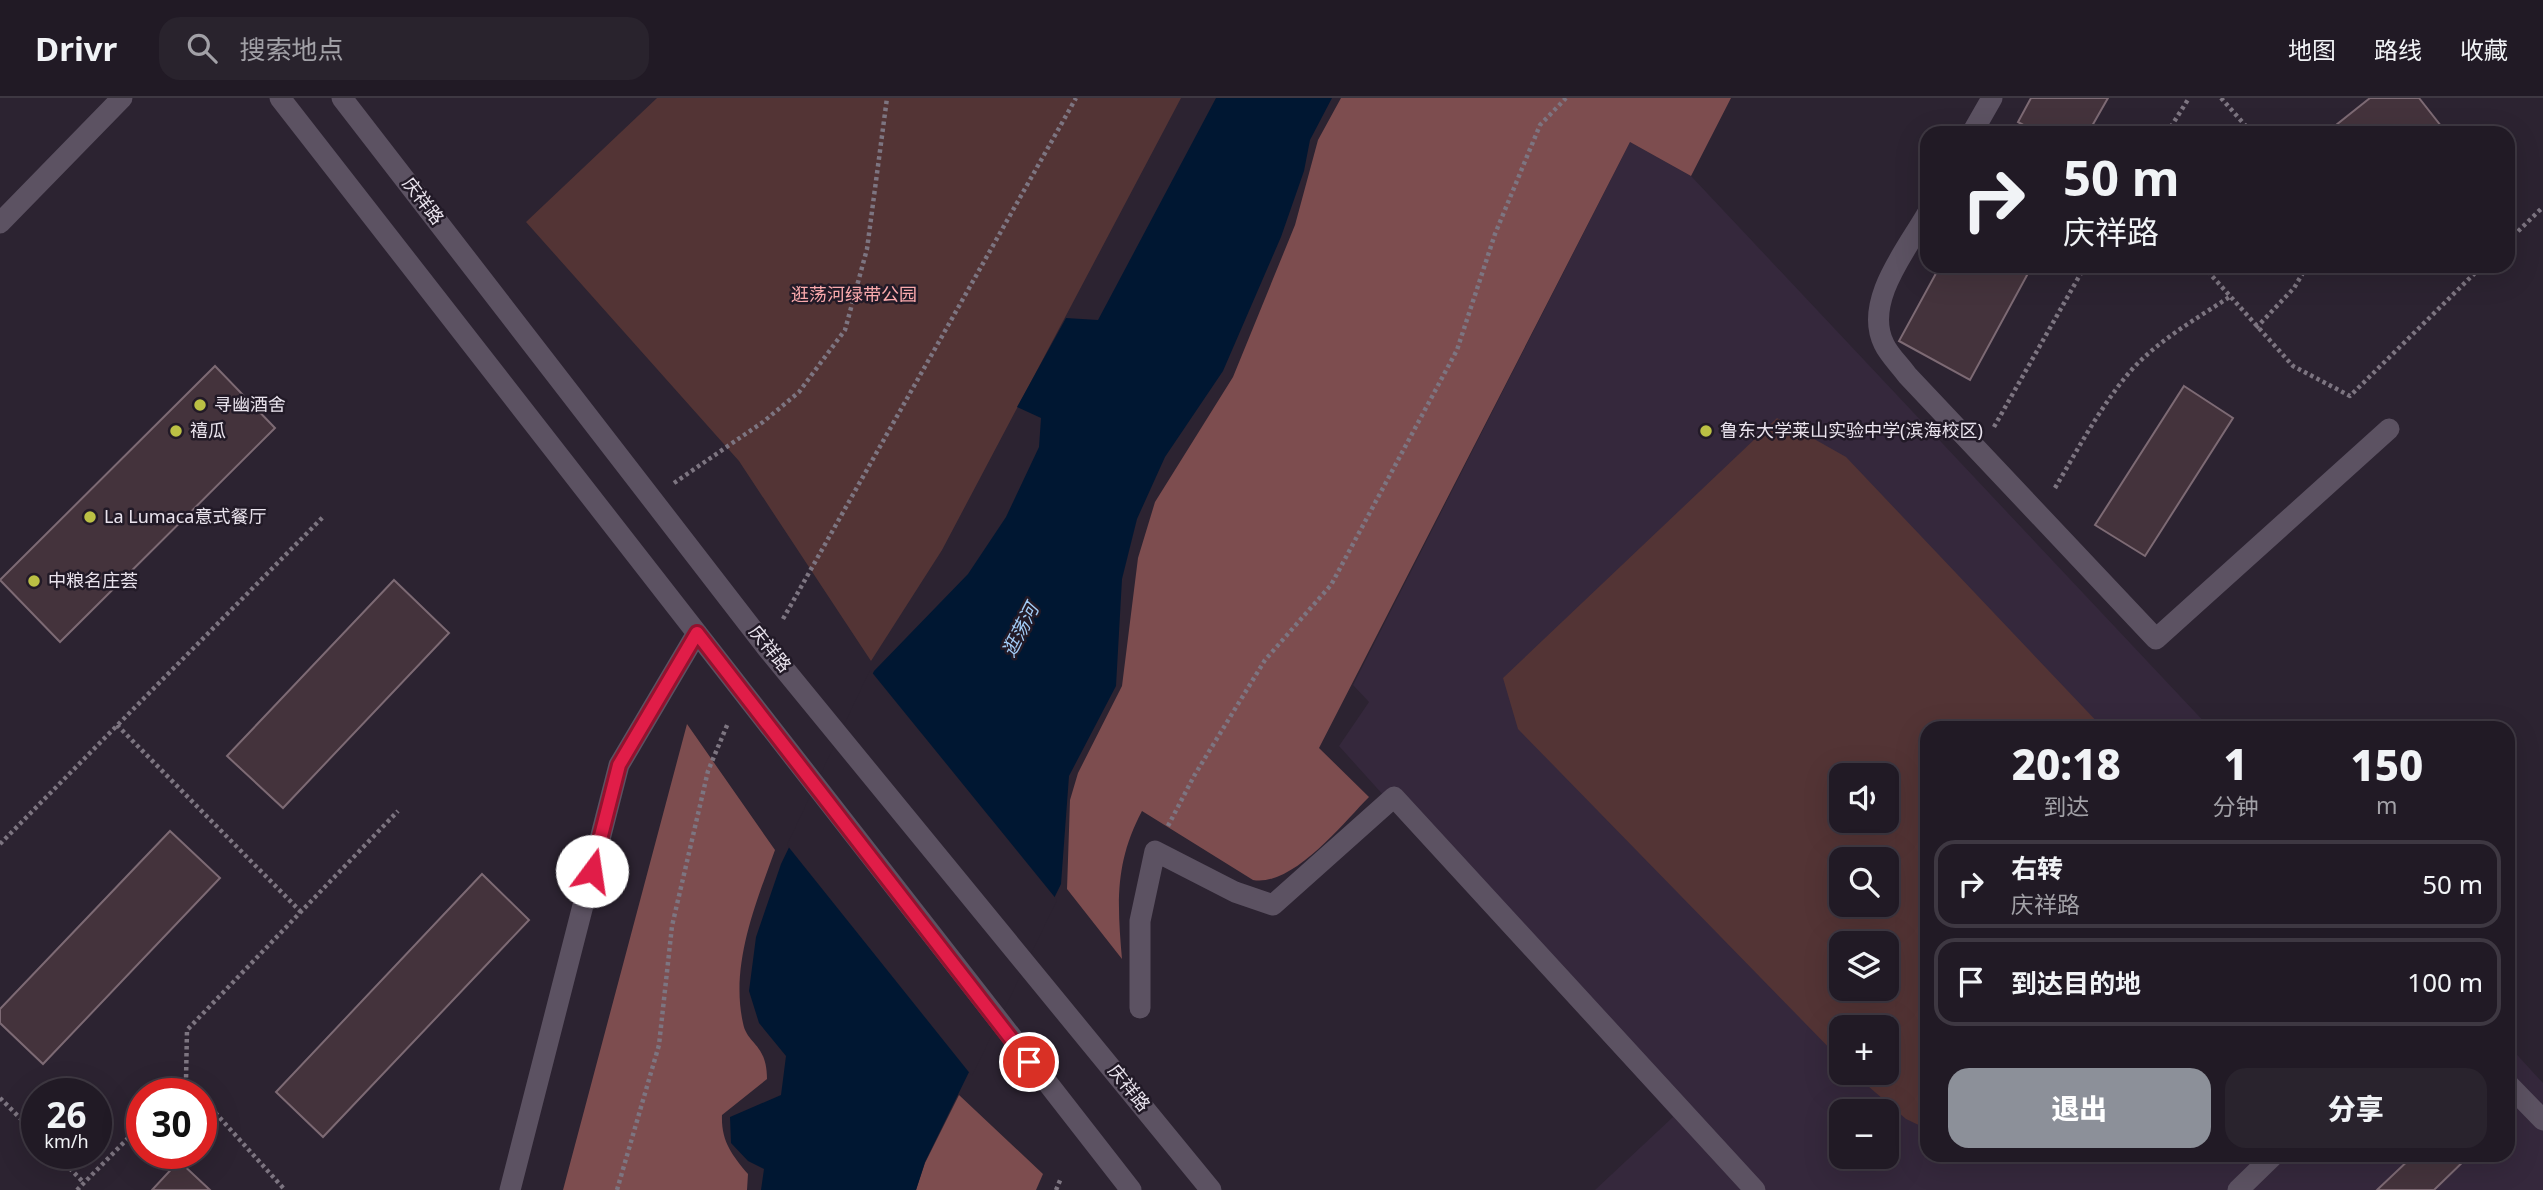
<!DOCTYPE html>
<html lang="zh">
<head>
<meta charset="utf-8">
<style>
  :root { --surface:#211a25; --page:#29232d; --text:#f1f3f6; --muted:#a2a1a7; --line:#3e3842; --accent:#8c9099 }
  body { margin:0; font-family:"Noto Sans","Noto Sans SC",sans-serif; background:var(--page); color:var(--text); height:100vh; display:flex; flex-direction:column; font-size:26px; white-space:nowrap }
  * { box-sizing:border-box; margin:0 }
  p { font-size:23px; color:var(--muted) }
  .icon { flex:none; width:38px; height:38px; fill:none; stroke:currentColor; stroke-width:2; stroke-linecap:round; stroke-linejoin:round }
  .map { position:relative; flex:1; overflow:hidden }
  .sheet { position:absolute; left:1920px; top:623px; width:595px; height:441px; display:flex; flex-direction:column; background:var(--surface); border-radius:21px; box-shadow:0 7px 28px #0002,0 0 0 2px var(--line) }
  .sheet>* { flex:none }
  .top-card { position:absolute; left:1920px; top:28px; width:595px; height:147px; border-radius:21px; box-shadow:0 7px 28px #0002,0 0 0 2px var(--line); background:#211a25; color:var(--text); overflow:hidden }
  .tools { position:absolute; left:1829px; top:665px; display:grid; gap:14px }
  .tools a { display:grid; place-items:center; width:70px; height:70px; border-radius:14px; background:var(--surface); box-shadow:0 7px 28px #0002,0 0 0 2px var(--line); font-size:35px }
  .speed { position:absolute; left:21px; top:980px; display:flex; gap:14px; font-size:35px; font-weight:700; text-align:center }
  .speed>* { display:grid; place-content:center; width:91px; height:91px; border-radius:50%; background:var(--surface); box-shadow:0 7px 28px #0002,0 0 0 2px var(--line); line-height:1 }
  .speed small { font-size:18px; font-weight:400 }
  .speed .limit { border:10px solid #d22; background:#fff; color:#111 }
  .pin { position:absolute; display:grid; place-items:center; width:60px; height:60px; color:#fff; margin:-30px; border:4px solid #fff; border-radius:50%; box-shadow:0 2px 7px #0007 }
  .me { position:absolute; width:77px; margin:-38px; rotate:14deg; stroke-linejoin:round; filter:drop-shadow(0 0 5px #0008) }
  .turn { display:flex; align-items:center; gap:24px; height:147px; padding:0 28px; font-size:32px }
  .turn .icon { width:91px; height:91px; stroke-width:2.5 }
  .turn b { display:block; font-size:49px; line-height:60px }
  .eta { display:flex; justify-content:space-evenly; align-items:center; height:119px; text-align:center }
  .eta b { font-size:42px; font-weight:800; line-height:49px }
  .action { display:flex; gap:14px; margin-top:auto; padding:14px 28px }
  .action a { flex:1; height:80px; border-radius:21px; background:var(--accent); color:#fff; font-size:28px; font-weight:800; line-height:80px; text-align:center }
  .action a+a { background:var(--page); color:var(--text) }
  ul { padding:0; list-style:none }
  li { display:flex; align-items:center; gap:21px; height:88px; margin:0 14px 10px; padding:0 14px; border:4px solid var(--line); border-radius:21px }
  li div { flex:1 }
  li b { display:block; font-size:26px }
  li em { font-style:normal }
  header { display:flex; align-items:center; gap:42px; box-sizing:border-box; height:98px; padding:0 35px; background:var(--surface); border-bottom:2px solid var(--line) }
  header strong { font-size:33px }
  nav { display:flex; gap:38px; margin-inline-start:auto; font-size:24px }
  .search { width:490px; height:63px; background:var(--page); display:flex; align-items:center; gap:18px; box-sizing:border-box; padding:0 24px; border-radius:21px; color:var(--muted); font-size:26px }
  .map>svg:first-child { display:block }
</style>
</head>
<body>
<header>
<strong>Drivr</strong>
<div class="search"><svg class="icon" aria-label="search" viewBox="0 0 24 24"><circle cx="10" cy="10" r="6"/><path d="M15 15l6 6"/></svg>搜索地点</div>
<nav><a>地图</a><a>路线</a><a>收藏</a></nav>
</header>
<div class="map">
<svg width="2543" height="1092" viewBox="0 0 2543 1092">
  <rect width="100%" height="100%" fill="#2c2331"/>
  <!-- built -->
  <path fill="#35283c" fill-rule="evenodd" d="M1630,44L1691,78L2210,630H1927V1057H2508V947L2543,985V1092H1595L1673,1019L1339,648L1369,604L1353,587ZM1841,677H1886V723H1841ZM1841,761H1886V807H1841ZM1841,845H1886V891H1841ZM1841,929H1886V975H1841ZM1841,1013H1886V1059H1841Z"/>
  <!-- green -->
  <path fill="#533435" fill-rule="evenodd" d="M657,0H1181L942,452L871,563L739,363L526,124Z
    M1777,320L1846,359L2103,630H1927V1031L1906,1021L1853,975H1886V929H1841V962L1518,631L1503,580ZM1841,677H1886V723H1841ZM1841,761H1886V807H1841ZM1841,845H1886V891H1841Z"/>
  <!-- forest -->
  <path fill="#7d4d4f" d="M1341,0H1731L1691,78L1630,44L1319,650L1369,699C1343,725 1293,789 1253,782L1142,713C1115,764 1117,804 1122,861L1067,791L1070,702L1078,675L1122,588L1138,460L1155,404L1233,279L1295,127L1318,42Z
    M687,626L775,752C756,805 730,867 743,925C747,947 767,945 767,981L722,1017C721,1043 732,1057 748,1076L747,1092H563Z
    M959,997L1043,1076L1036,1092H916L925,1065Z"/>
  <!-- water -->
  <path fill="#001732" d="M1216,0H1332L1310,42L1304,73L1281,139L1223,273L1165,359L1137,421L1122,481L1116,588L1069,678L1061,786L925,1064L916,1092H761L764,1071L748,1063L731,1045L730,1019L781,997L786,958L759,925L749,893L756,839L781,766L874,573L968,476L1006,419L1039,349L1041,320L1017,309L1066,220L1098,222Z"/>
  <!-- pier -->
  <path fill="#2c2331" d="M870,572L1057,802L972,978L787,747Z"/>
  <!-- building -->
  <path fill="#44333c" stroke="#7d6a74" stroke-width="2" d="M2031,0H2108L2088,35H2038L2018,24Z
    M2370,0H2419L2445,33L2326,35Z
    M1940,168H2032L1970,282L1899,243Z
    M215,268L275,330L60,544L0,482Z
    M2184,288L2233,320L2145,458L2095,427Z
    M394,482L449,535L283,710L227,658Z
    M170,733L220,780L43,966L0,925V911Z
    M482,776L529,822L323,1039L276,994Z
    M2414,1057H2470L2434,1092H2377Z
    M179,1063L210,1092H152Z"/>
  <g fill="none" stroke-linecap="round" stroke-linejoin="round">
    <!-- path -->
    <path stroke="#7d7581" stroke-width="4.5" stroke-dasharray="3.5 3.5" stroke-linecap="butt" d="M2221,0L2252,35
      M2167,35L2189,0
      M2508,143L2543,109
      M2203,168L2293,268L2350,298L2482,168
      M2256,230L2294,190L2307,168
      M1994,329L2085,168
      M674,385L763,324L799,294L845,232L867,151L887,0
      M2055,390C2078,351 2099,311 2128,276C2155,244 2196,221 2231,198
      M783,521L1076,0
      M117,627L301,814
      M1168,728L1194,678L1265,562L1331,487L1457,252L1495,136L1540,27L1566,0
      M0,746L323,419
      M172,996L186,982
      M198,996L186,982L187,932L398,713
      M201,999L285,1092
      M0,1000L37,1037
      M55,1055L84,1085
      M77,1092L142,1026
      M617,1092L659,947L672,828L708,673L728,625
      M1056,1092L1061,1080"/>
    <!-- minor -->
    <path stroke="#5c5262" stroke-width="21" d="M280,0L1131,1092
      M342,0L767,550L1211,1092
      M1972,35L1992,0
      M1927,116C1907,151 1863,204 1884,246C1889,257 1900,267 1907,277L2156,541L2389,331
      M1140,910V823L1155,753L1235,794L1273,807L1394,699L1755,1092
      M2508,986L2543,1022
      M510,1092L619,667L697,535
      M2238,1092L2274,1057"/>
    <!-- tertiary -->
    <path stroke="#5c5262" stroke-width="21" d="M0,125L122,0"/>
  </g>
  <g fill="none" stroke-linecap="round" stroke-linejoin="round">
    <!-- route casing -->
    <g stroke="#92132f" stroke-width="18">
      <path id="route" d="M592,773L619,667L697,535L1029,964"/>
    </g>
    <!-- route -->
    <use href="#route" stroke="#e11d48" stroke-width="12"/>
  </g>
  <!-- markers -->
  <g fill="#bbc044" stroke="#221a27" stroke-width="2.5">
    <circle cx="200" cy="307" r="7"/>
    <circle cx="176" cy="333" r="7"/>
    <circle cx="1706" cy="333" r="7"/>
    <circle cx="90" cy="419" r="7"/>
    <circle cx="34" cy="483" r="7"/>
  </g>
  <g text-anchor="middle" stroke-width="5" stroke-linejoin="round" paint-order="stroke">
    <!-- street labels -->
    <g font-size="18" fill="#e9e3ed" stroke="#221a27">
      <text transform="translate(423 103) rotate(52)" y="6">庆祥路</text>
      <text transform="translate(770 551) rotate(51)" y="6">庆祥路</text>
      <text transform="translate(1129 990) rotate(51)" y="6">庆祥路</text>
    </g>
    <!-- park labels -->
    <g font-size="18" fill="#faaaad" stroke="#221a27">
      <text x="854" y="203">逛荡河绿带公园</text>
    </g>
    <!-- poi labels -->
    <g font-size="18" fill="#e9e3ed" stroke="#221a27" text-anchor="start">
      <text x="214" y="313">寻幽酒舍</text>
      <text x="190" y="339">禧瓜</text>
      <text x="1720" y="339">鲁东大学莱山实验中学(滨海校区)</text>
      <text x="104" y="425">La Lumaca意式餐厅</text>
      <text x="48" y="489">中粮名庄荟</text>
    </g>
    <!-- water labels -->
    <g font-size="19" font-style="italic" fill="#a3ccf7" stroke="#221a27">
      <text transform="translate(1020 532) rotate(-63)" y="7">逛荡河</text>
    </g>
  </g>
</svg>
<div class="tools">
<a><svg class="icon" aria-label="sound" viewBox="0 0 24 24"><path d="M4 9h4l5-4v14l-5-4H4zM17 9q2 3 0 6"/></svg></a>
<a><svg class="icon" aria-label="search" viewBox="0 0 24 24"><circle cx="10" cy="10" r="6"/><path d="M15 15l6 6"/></svg></a>
<a><svg class="icon" aria-label="layers" viewBox="0 0 24 24"><path d="M12 4l9 5-9 5-9-5zM3 14l9 5 9-5"/></svg></a>
<a>+</a>
<a>−</a>
</div>
<div class="speed"><div>26<small>km/h</small></div><div class="limit">30</div></div>
<div class="pin" style="left:1029px;top:964px;background:#d93025"><svg class="icon" aria-label="arrive" viewBox="0 0 24 24"><path d="M6 21V4h12l-3 4 3 4H6"/></svg></div>
<svg class="me" style="left:592px;top:773px" viewBox="-20 -20 40 40"><circle r="19" fill="#fff"/><path d="M0-13L10 11 0 6-10 11z" fill="#e11d48"/></svg>
<div class="top-card">
<div class="turn"><svg class="icon" aria-label="right" viewBox="0 0 24 24"><path d="M7 20v-9h11M14 6l5 5-5 5"/></svg><div><b>50 m</b>庆祥路</div></div>
</div>
<section class="sheet">
<div class="eta">
<div><b>20:18</b><p>到达</p></div>
<div><b>1</b><p>分钟</p></div>
<div><b>150</b><p>m</p></div>
</div>
<ul>
<li><svg class="icon" aria-label="right" viewBox="0 0 24 24"><path d="M7 20v-9h11M14 6l5 5-5 5"/></svg><div><b>右转</b><p>庆祥路</p></div><em>50 m</em></li>
<li><svg class="icon" aria-label="arrive" viewBox="0 0 24 24"><path d="M6 21V4h12l-3 4 3 4H6"/></svg><div><b>到达目的地</b></div><em>100 m</em></li>
</ul>
<div class="action"><a>退出</a><a>分享</a></div>
</section>
</div>
</body>
</html>
